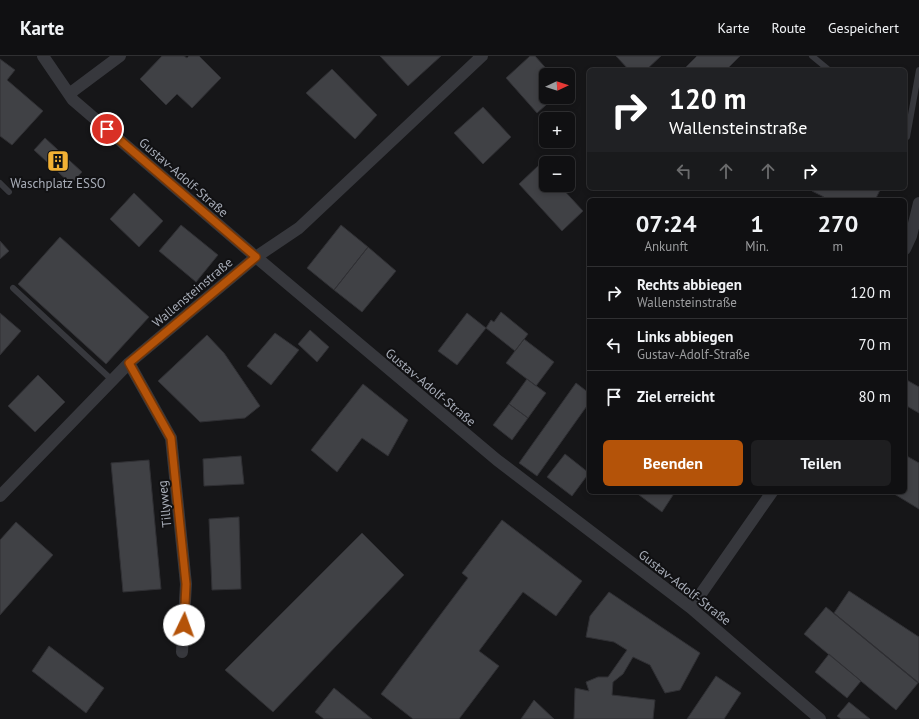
<!DOCTYPE html>
<html lang="de">
<head>
<meta charset="utf-8">
<style>
  :root { --surface:#101012; --page:#1e1e20; --text:#f1f3f6; --muted:#9c9d9f; --line:#303032; --accent:#b45309 }
  body { margin:0; font-family:"PT Sans",sans-serif; background:var(--page); color:var(--text); height:100vh; display:flex; flex-direction:column; font-size:15px; white-space:nowrap }
  * { box-sizing:border-box; margin:0 }
  p { font-size:13px; color:var(--muted) }
  .icon { flex:none; width:22px; height:22px; fill:none; stroke:currentColor; stroke-width:2; stroke-linecap:round; stroke-linejoin:round }
  .map { position:relative; flex:1; overflow:hidden }
  .panel { position:absolute; left:587px; top:142px; width:320px; height:296px; display:flex; flex-direction:column; background:var(--surface); border-radius:6px; box-shadow:0 2px 6px #0003,0 0 0 1px var(--line) }
  .panel>* { flex:none }
  .banner { position:absolute; left:587px; top:12px; width:320px; height:122px; border-radius:6px; box-shadow:0 2px 6px #0003,0 0 0 1px var(--line); background:#202124; color:#fff; overflow:hidden }
  .needle { width:26px; rotate:86deg }
  .tools { position:absolute; left:539px; top:12px; display:grid; gap:8px }
  .tools a { display:grid; place-items:center; width:36px; height:36px; border-radius:6px; background:var(--surface); box-shadow:0 2px 6px #0003,0 0 0 1px var(--line); font-size:20px }
  .pin { position:absolute; display:grid; place-items:center; width:34px; height:34px; color:#fff; margin:-17px; border:2px solid #fff; border-radius:50%; box-shadow:0 1px 4px #0007 }
  .me { position:absolute; width:44px; margin:-22px; rotate:3deg; stroke-linejoin:round; filter:drop-shadow(0 0 3px #0008) }
  .turn { display:flex; align-items:center; gap:14px; height:84px; padding:0 16px; font-size:18px }
  .turn .icon { width:52px; height:52px; stroke-width:2.5 }
  .turn b { display:block; font-size:28px; line-height:34px }
  .lanes { display:flex; align-items:center; height:38px; padding:0 16px; background:#0003; justify-content:center; gap:20px; direction:ltr }
  .lanes .off { opacity:.35 }
  .eta { display:flex; justify-content:space-evenly; align-items:center; height:68px; text-align:center }
  .eta b { font-size:24px; font-weight:700; line-height:28px }
  .cta { display:flex; gap:8px; margin-top:auto; padding:8px 16px }
  .cta a { flex:1; height:46px; border-radius:6px; background:var(--accent); color:#fff; font-size:16px; font-weight:700; line-height:46px; text-align:center }
  .cta a+a { background:var(--page); color:var(--text) }
  ul { padding:0; list-style:none }
  li { display:flex; align-items:center; gap:12px; height:52px; padding:0 16px; border-top:1px solid var(--line) }
  li div { flex:1 }
  li b { display:block; font-size:15px }
  li em { font-style:normal }
  header { display:flex; align-items:center; gap:24px; box-sizing:border-box; height:56px; padding:0 20px; background:var(--surface); border-bottom:1px solid var(--line) }
  header strong { font-size:19px }
  nav { display:flex; gap:22px; margin-inline-start:auto; font-size:14px }
  .map>svg:first-child { display:block }
</style>
</head>
<body>
<header>
<strong>Karte</strong>
<nav><a>Karte</a><a>Route</a><a>Gespeichert</a></nav>
</header>
<div class="map">
<svg width="919" height="663" viewBox="0 0 919 663">
  <rect width="100%" height="100%" fill="#161618"/>
  <!-- building -->
  <path fill="#404145" stroke="#303034" d="M162,0H184L187,2L189,0H199L221,22L192,52L177,38L166,49L140,23Z
    M380,0H441L408,30Z
    M530,0H535L552,19H546V41H555L537,57L506,22Z
    M616,0H661L646,14H629Z
    M697,0H740L726,14H683Z
    M0,3L15,14L7,24L43,55L12,89L0,80Z
    M332,13L377,59L355,83L306,37Z
    M483,51L511,81L483,108L454,77Z
    M45,82L82,116L71,128L34,94Z
    M539,109L546,116V129H559L583,155L562,175L519,128Z
    M813,132H881L875,144H822L824,141L812,135Z
    M134,137L163,165L139,191L110,163Z
    M181,169L218,199L196,226L159,195Z
    M341,169L368,191L334,234L307,212Z
    M60,181L149,261L106,308L18,228Z
    M0,185L9,195L0,203Z
    M368,191L396,215L362,256L334,234Z
    M501,256L528,278L515,295L486,272L491,264L494,266Z
    M0,257L21,275L0,299Z
    M467,257L486,272L457,309L438,295Z
    M310,274L329,291L317,306L298,288Z
    M275,277L299,294L271,329L247,310Z
    M207,279L224,297L260,350L245,362L200,366L158,325Z
    M524,283L554,306L536,330L506,307Z
    M38,319L65,346L35,376L8,350Z
    M527,323L546,337L528,362L509,348Z
    M905,323L919,331V357L905,349Z
    M576,327L589,337V347L537,420L519,407Z
    M363,328L408,364L388,400L362,382L337,416L311,394Z
    M509,348L528,362L512,384L493,369Z
    M565,398L589,417L572,440L547,421Z
    M905,399L919,407V453L891,436H905Z
    M241,400L244,428L204,430L203,403Z
    M149,404L161,533L123,536L111,407Z
    M635,436H675L662,456Z
    M239,461L241,533L212,534L209,463Z
    M502,464L582,525L556,560L523,536L479,595L499,610L459,663H413L381,638L468,522L462,517Z
    M16,466L53,499L0,559V484Z
    M362,477L404,519L273,656L225,614Z
    M849,535L919,581V627L834,557Z
    M609,536L700,597L680,634L665,637L650,609L633,601L623,618L613,626L612,639L655,644L653,663H574L575,632L589,635L586,626L598,621H608L627,594L614,586L586,581L590,560Z
    M826,551L918,627L896,654L804,578Z
    M49,590L104,632L86,657L32,615Z
    M829,598L861,625L847,642L815,616Z
    M716,620L741,637L724,663H687Z
    M334,632L372,663H324L315,656Z
    M534,644L554,663H521Z
    M849,646L870,663H841L837,660Z"/>
  <g fill="none" stroke-linecap="round" stroke-linejoin="round">
    <!-- service -->
    <path stroke="#37383d" stroke-width="6" d="M812,0L829,14
      M905,78L907,81L919,14
      M0,127L9,136
      M13,232L112,324"/>
    <!-- minor -->
    <path stroke="#37383d" stroke-width="12" d="M43,0L73,44L256,201L497,404L691,552L820,663
      M69,38L120,0
      M905,193L911,180L919,147
      M129,307L171,382L186,528L182,596
      M0,440L129,307L256,201L299,172L482,0
      M691,552L772,436"/>
  </g>
  <g fill="none" stroke-linecap="round" stroke-linejoin="round">
    <!-- route casing -->
    <g stroke="#753606" stroke-width="10">
      <path id="route" d="M107,73L256,201L129,307L171,382L186,528L184,569"/>
    </g>
    <!-- route -->
    <use href="#route" stroke="#b45309" stroke-width="7"/>
  </g>
  <!-- icons -->
  <defs>
    <g id="building-square" transform="scale(1.15)"><rect x="-9" y="-9" width="18" height="18" rx="4" fill="#f2b134" stroke="#111113"/><path d="M-4-6H4V6H1V3H-1V6H-4ZM-2.5-4.3h1.7v1.8h-1.7ZM.8-4.3h1.7v1.8H.8ZM-2.5-1h1.7V.8h-1.7ZM.8-1h1.7V.8H.8Z" fill="#111"/></g>
  </defs>
  <g fill-rule="evenodd">
    <use href="#building-square" x="58" y="105"/>
  </g>
  <g text-anchor="middle" stroke-width="4" stroke-linejoin="round" paint-order="stroke">
    <!-- street labels -->
    <g font-size="13" fill="#a8adb8" stroke="#111113">
      <text transform="translate(184 121) rotate(41)" y="5">Gustav-Adolf-Straße</text>
      <text transform="translate(192 236) rotate(-40)" y="5">Wallensteinstraße</text>
      <text transform="translate(431 331) rotate(40)" y="5">Gustav-Adolf-Straße</text>
      <text transform="translate(164 448) rotate(-96)" y="5">Tillyweg</text>
      <text transform="translate(685 531) rotate(38)" y="5">Gustav-Adolf-Straße</text>
    </g>
    <!-- poi labels -->
    <g font-size="13" fill="#a8adb8" stroke="#111113">
      <text x="58" y="132">Waschplatz ESSO</text>
    </g>
  </g>
</svg>
<div class="tools">
<a><svg class="needle" viewBox="-14 -14 28 28"><path d="M0-13l5 13h-10z" fill="#e53935"/><path d="M0 13l5-13h-10z" fill="#9c9d9f"/></svg></a>
<a>+</a>
<a>−</a>
</div>
<div class="pin" style="left:107px;top:73px;background:#d93025"><svg class="icon" aria-label="arrive" viewBox="0 0 24 24"><path d="M6 21V4h12l-3 4 3 4H6"/></svg></div>
<svg class="me" style="left:184px;top:569px" viewBox="-20 -20 40 40"><circle r="19" fill="#fff"/><path d="M0-13L10 11 0 6-10 11z" fill="#b45309"/></svg>
<div class="banner">
<div class="turn"><svg class="icon" aria-label="right" viewBox="0 0 24 24"><path d="M7 20v-9h11M14 6l5 5-5 5"/></svg><div><b>120 m</b>Wallensteinstraße</div></div>
<div class="lanes"><svg class="icon off" aria-label="left" viewBox="0 0 24 24"><path d="M17 20v-9H6M10 6l-5 5 5 5"/></svg><svg class="icon off" aria-label="ahead" viewBox="0 0 24 24"><path d="M12 20V5M6 11l6-6 6 6"/></svg><svg class="icon off" aria-label="ahead" viewBox="0 0 24 24"><path d="M12 20V5M6 11l6-6 6 6"/></svg><svg class="icon" aria-label="right" viewBox="0 0 24 24"><path d="M7 20v-9h11M14 6l5 5-5 5"/></svg></div>
</div>
<section class="panel">
<div class="eta">
<div><b>07:24</b><p>Ankunft</p></div>
<div><b>1</b><p>Min.</p></div>
<div><b>270</b><p>m</p></div>
</div>
<ul>
<li><svg class="icon" aria-label="right" viewBox="0 0 24 24"><path d="M7 20v-9h11M14 6l5 5-5 5"/></svg><div><b>Rechts abbiegen</b><p>Wallensteinstraße</p></div><em>120 m</em></li>
<li><svg class="icon" aria-label="left" viewBox="0 0 24 24"><path d="M17 20v-9H6M10 6l-5 5 5 5"/></svg><div><b>Links abbiegen</b><p>Gustav-Adolf-Straße</p></div><em>70 m</em></li>
<li><svg class="icon" aria-label="arrive" viewBox="0 0 24 24"><path d="M6 21V4h12l-3 4 3 4H6"/></svg><div><b>Ziel erreicht</b></div><em>80 m</em></li>
</ul>
<div class="cta"><a>Beenden</a><a>Teilen</a></div>
</section>
</div>
</body>
</html>
